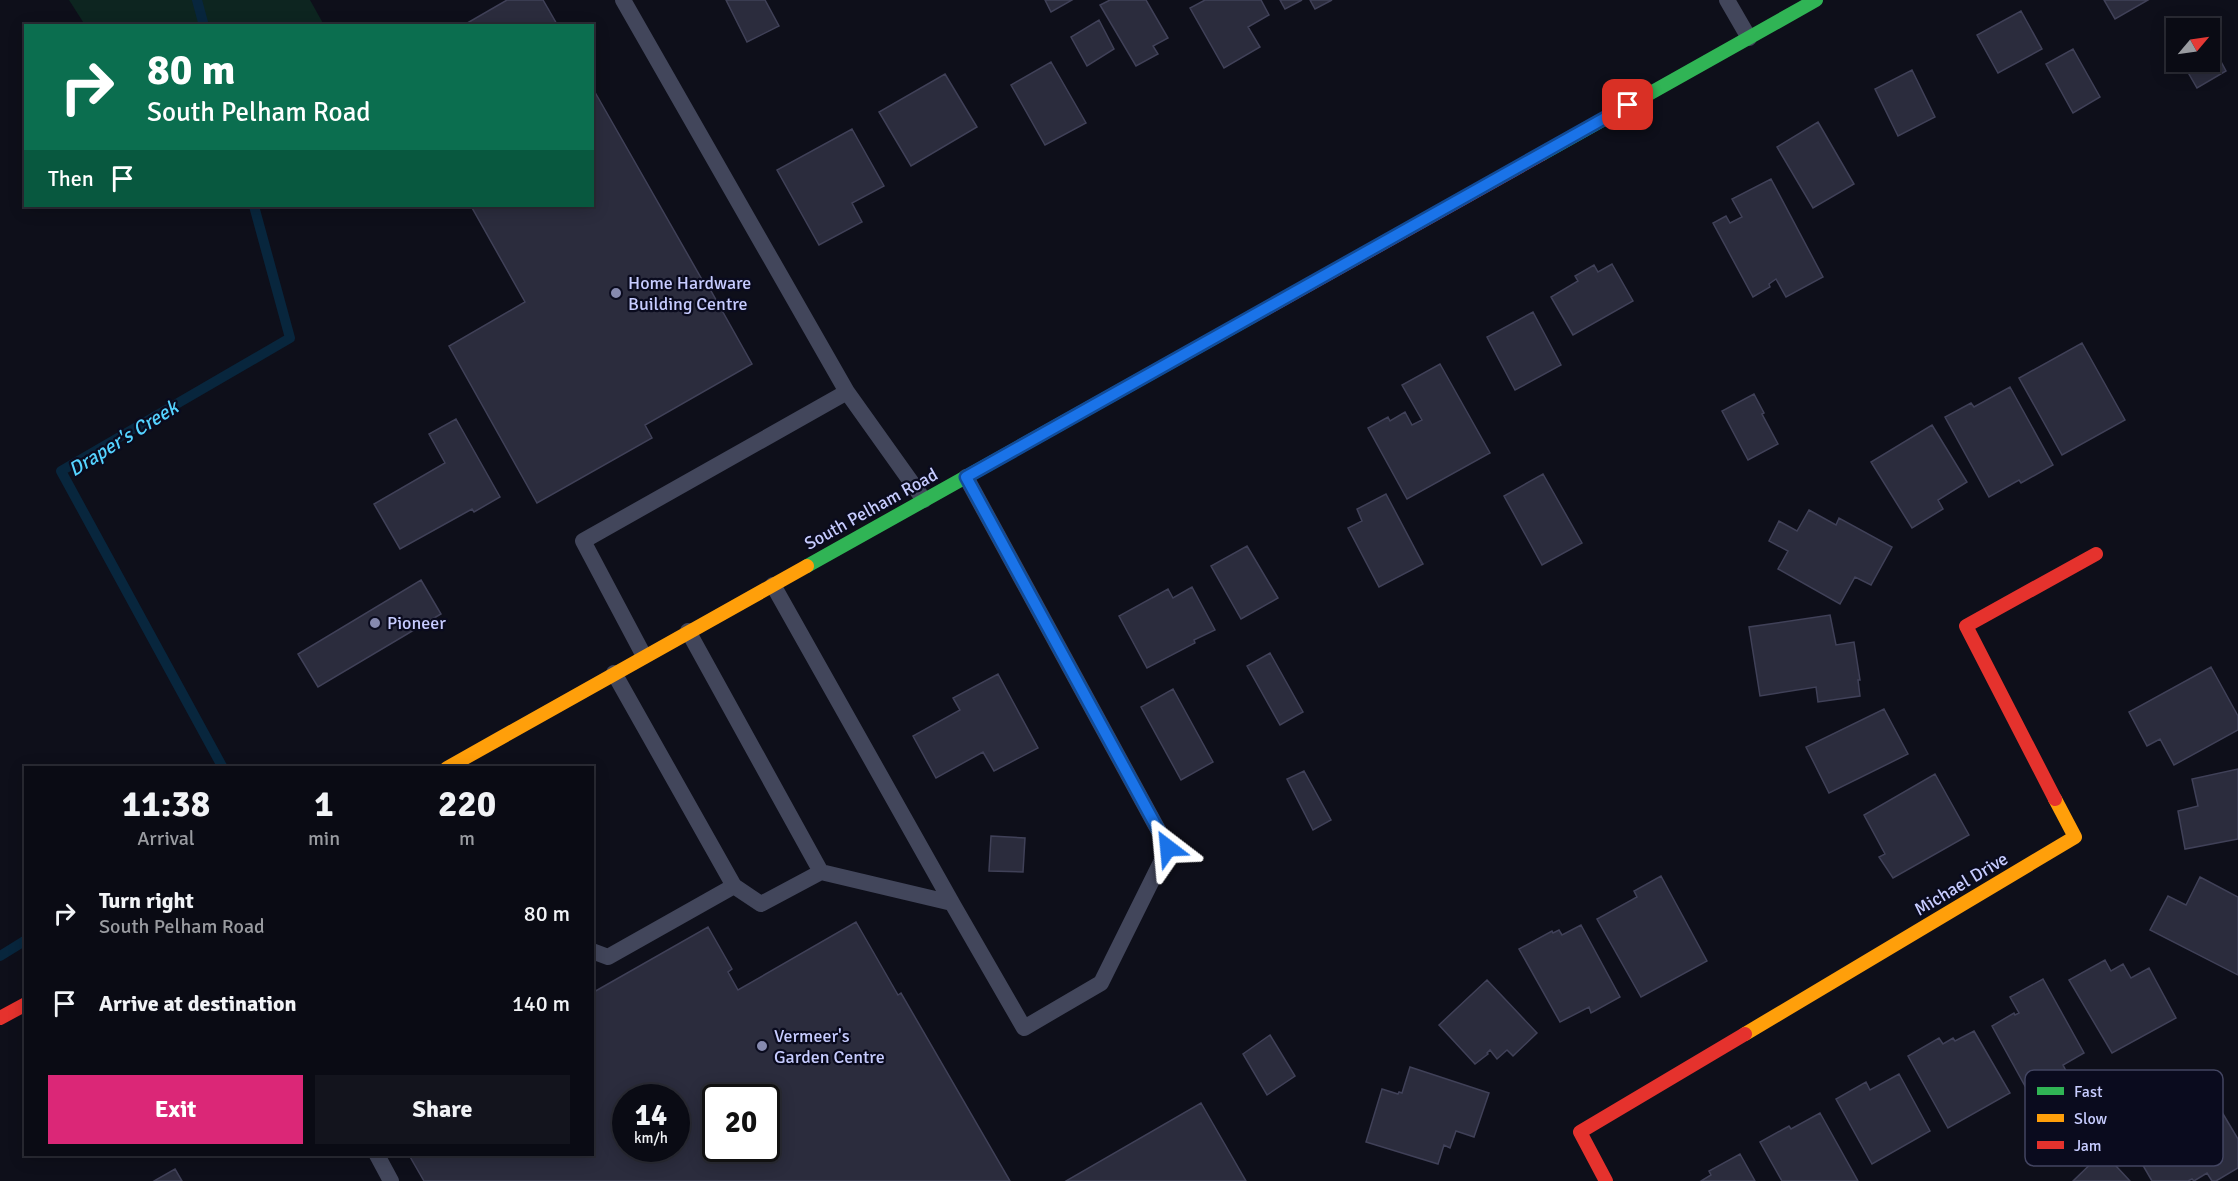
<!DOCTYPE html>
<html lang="en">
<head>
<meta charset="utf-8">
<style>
  :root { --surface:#0a0b14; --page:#13141d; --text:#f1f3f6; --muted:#999ba0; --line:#2a2b34; --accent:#db2777 }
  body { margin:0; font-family:Signika,sans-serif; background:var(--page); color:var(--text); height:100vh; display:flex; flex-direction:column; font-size:22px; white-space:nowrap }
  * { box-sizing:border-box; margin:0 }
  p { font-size:20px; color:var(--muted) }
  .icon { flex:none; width:33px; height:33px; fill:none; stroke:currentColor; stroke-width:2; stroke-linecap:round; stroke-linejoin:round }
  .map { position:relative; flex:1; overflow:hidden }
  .sheet { position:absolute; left:24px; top:766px; width:570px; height:390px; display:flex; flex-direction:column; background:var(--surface); border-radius:0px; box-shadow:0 3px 15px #0003,0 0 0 2px var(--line) }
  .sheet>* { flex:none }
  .hud { position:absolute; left:24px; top:24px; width:570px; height:183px; border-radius:0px; box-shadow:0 3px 15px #0003,0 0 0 2px var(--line); background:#0b6e4f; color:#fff; overflow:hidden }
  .needle { width:39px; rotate:61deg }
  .buttons { position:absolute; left:2166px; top:18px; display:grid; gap:12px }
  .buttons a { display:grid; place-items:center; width:54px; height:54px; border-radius:0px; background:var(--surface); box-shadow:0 3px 15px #0003,0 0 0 2px var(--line); font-size:30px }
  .speed { position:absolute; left:612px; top:1084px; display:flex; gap:12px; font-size:30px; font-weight:700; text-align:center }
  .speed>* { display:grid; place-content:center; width:78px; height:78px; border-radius:50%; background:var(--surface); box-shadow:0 3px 15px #0003,0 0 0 2px var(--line); line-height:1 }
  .speed small { font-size:15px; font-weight:400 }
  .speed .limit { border:3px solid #111; border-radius:9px; background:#fff; color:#111 }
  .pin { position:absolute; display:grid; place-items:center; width:51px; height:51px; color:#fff; margin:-26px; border-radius:12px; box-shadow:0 3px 9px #0006 }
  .me { position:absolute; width:66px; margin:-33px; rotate:331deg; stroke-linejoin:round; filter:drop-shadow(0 0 4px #0008) }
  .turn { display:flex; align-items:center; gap:21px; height:126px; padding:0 24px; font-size:27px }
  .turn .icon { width:78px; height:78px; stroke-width:2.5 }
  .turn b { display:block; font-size:42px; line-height:51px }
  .then { display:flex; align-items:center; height:57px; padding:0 24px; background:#0003; gap:12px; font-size:22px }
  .eta { display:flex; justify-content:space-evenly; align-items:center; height:102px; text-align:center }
  .eta b { font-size:36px; font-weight:700; line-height:42px }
  .action { display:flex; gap:12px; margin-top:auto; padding:12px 24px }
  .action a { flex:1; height:69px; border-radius:0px; background:var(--accent); color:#fff; font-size:24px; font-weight:700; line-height:69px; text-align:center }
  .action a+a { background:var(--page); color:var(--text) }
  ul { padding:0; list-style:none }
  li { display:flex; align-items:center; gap:18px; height:90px; padding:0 24px }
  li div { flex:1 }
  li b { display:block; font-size:22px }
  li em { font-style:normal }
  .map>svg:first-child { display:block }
</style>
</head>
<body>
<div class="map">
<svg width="2238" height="1181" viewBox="0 0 2238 1181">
  <rect width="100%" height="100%" fill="#0e0f1a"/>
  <!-- green -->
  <path fill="#0d2520" d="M69,0H310L324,25H85Z"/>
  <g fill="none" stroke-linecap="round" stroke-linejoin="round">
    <!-- stream -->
    <path stroke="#08263d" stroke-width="10" d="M197,0L204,26
      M223,768L61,471L290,338L254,206
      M0,956L26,940"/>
  </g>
  <!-- building -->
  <path fill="#2b2c3d" stroke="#404158" stroke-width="1.5" fill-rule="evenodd" d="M507,0H543L558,26H462Z
    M726,0H765L779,26L747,42Z
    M1045,0H1072L1051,12Z
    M1110,0H1146L1168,38L1153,46L1158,54L1136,66L1100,5Z
    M1205,0H1261L1269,15L1248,27L1260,47L1224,68L1190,8Z
    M1280,0H1302L1285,9Z
    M1310,0H1332L1315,9Z
    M2104,0H2148L2115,19Z
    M2021,11L2042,49L1998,73L1977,35Z
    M1099,20L1114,49L1087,66L1071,37Z
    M2210,41L2226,71L2197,88L2182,62H2210Z
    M2073,49L2100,97L2073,113L2046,64Z
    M1051,62L1086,123L1045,145L1011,85Z
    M1912,70L1935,117L1898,136L1875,89Z
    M945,74L977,127L911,166L879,112Z
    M592,87L704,283L706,282L752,364L645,425L652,438L537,503L449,346L525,302L471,206H592Z
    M1818,122L1854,184L1813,208L1777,147Z
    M852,129L884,186L852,203L862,222L819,245L777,170Z
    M1771,179L1823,277L1786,297L1776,279L1769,284L1770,287L1753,297L1713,223L1726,216L1730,223L1742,217L1732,199Z
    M1612,264L1633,301L1573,335L1551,297L1578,281L1575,276L1594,265L1598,272Z
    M1533,312L1561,365L1515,390L1487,337Z
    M2082,343L2125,420L2062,455L2019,378Z
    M1440,364L1490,453L1407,499L1368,428L1388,417L1390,421L1405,412L1412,425L1422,420L1402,385Z
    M2010,387L2053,465L2021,483L2019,480L1989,497L1945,417L1971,403L1974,407Z
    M1754,394L1764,413L1762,414L1778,444L1748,460L1722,411Z
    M456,419L500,497L474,512L472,509L400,549L374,504L445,463L429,434Z
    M1932,425L1967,482L1938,500L1943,509L1912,528L1871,462Z
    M1543,474L1582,543L1542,565L1504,496Z
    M1386,494L1423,564L1379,587L1348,528L1362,521L1357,509Z
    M1809,510L1836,525L1839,518L1892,547L1871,585L1855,577L1840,604L1778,569L1788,551L1769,541L1779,521L1797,531Z
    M1247,546L1278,598L1241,619L1211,566Z
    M421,580L441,614L318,687L298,654Z
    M1192,587L1215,630L1194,640L1195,643L1147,668L1119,616L1168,589L1173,598Z
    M1830,615L1836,645L1854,642L1860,680H1858L1860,696L1818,702L1816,687L1760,696L1749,627Z
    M1270,653L1303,712L1280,725L1247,666Z
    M2211,667L2238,716V730L2174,765L2160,739L2147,746L2129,712Z
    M998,674L1038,748L994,771L983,752L936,778L913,736L960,710L953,698Z
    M1173,689L1213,762L1181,780L1141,707Z
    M1884,709L1908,754L1829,793L1806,747Z
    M2238,769V839L2185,849L2178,811L2198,806L2192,779Z
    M1304,771L1331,820L1313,830L1287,779Z
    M1935,774L1969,835L1893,878L1879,857L1885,854L1864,815Z
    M991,836L1025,838L1023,872L989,871Z
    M1661,876L1707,961L1641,997L1597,919L1637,897L1634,891Z
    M2200,877L2238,897V975L2150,930L2168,896L2186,905Z
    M856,922L898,995L901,993L1010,1181H424L409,1155H592V993L708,927L732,969L728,972L738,990ZM626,1098H676V1149H626ZM716,1098H766V1149H716Z
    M1581,925L1620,997L1591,1013L1589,1007L1560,1022L1519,949L1552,931L1553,933L1559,930L1562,935Z
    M2105,960L2111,971L2123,964L2131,978L2149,968L2176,1018L2112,1053L2069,980Z
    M2043,979L2084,1053L2063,1065L2073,1084L2051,1096L2040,1078L2025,1086L1992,1026L2014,1013L2015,1015L2019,1013L2010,997Z
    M1487,980L1537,1033L1513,1056L1507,1050L1497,1059L1490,1050L1487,1053L1488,1054L1475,1064L1439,1025Z
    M1974,1031L2010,1093L1948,1128L1908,1056L1939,1038L1943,1044L1953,1038L1955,1041Z
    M1270,1035L1295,1076L1267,1095L1243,1054Z
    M1410,1067L1489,1093L1474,1137L1456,1131L1450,1148L1444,1145L1438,1164L1366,1142L1382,1089L1398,1094L1399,1092L1402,1093Z
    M1899,1074L1930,1131L1872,1164L1836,1099L1866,1082L1870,1090Z
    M2183,1101L2191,1115L2216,1102L2238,1139V1168L2216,1181H2212L2207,1173L2194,1181L2192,1179L2188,1181H2152L2134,1150L2154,1138L2153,1135L2163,1129L2156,1116Z
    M1201,1103L1246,1181H1066Z
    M1820,1113L1858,1181H1782L1760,1142L1789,1126L1791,1129Z
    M2103,1152L2130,1181H2073Z
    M1740,1154L1755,1181H1701L1711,1175L1709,1171Z
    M175,1169L182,1181H154Z"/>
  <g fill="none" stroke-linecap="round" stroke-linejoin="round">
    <!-- lane -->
    <path stroke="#42465b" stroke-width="16" d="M623,0L847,392
      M1727,0L1749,38
      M773,585L952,903L821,872
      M688,631L821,872L761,904L734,886
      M644,656L583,541L847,392L924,500
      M952,903L1024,1028L1101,983L1168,848L966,477
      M592,951L608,957L734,886L614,673
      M377,1155L391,1181"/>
    <!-- fast -->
    <path stroke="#30b455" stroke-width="14" d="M1542,154L1816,0
      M807,566L1253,316"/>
    <!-- slow -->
    <path stroke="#ff9f0a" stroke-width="14" d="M447,768L807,566
      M1745,1034L2075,837L2055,799"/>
    <!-- jam -->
    <path stroke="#e5322d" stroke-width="14" d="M1253,316L1542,154
      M2055,799L1966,626L2096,554
      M0,1018L26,1004
      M1606,1181L1580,1132L1745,1034"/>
  </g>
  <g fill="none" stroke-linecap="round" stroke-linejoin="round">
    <!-- route casing -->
    <g stroke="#114b97" stroke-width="15">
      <path id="route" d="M1168,848L966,477L1628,105"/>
    </g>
    <!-- route -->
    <use href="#route" stroke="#1a73e8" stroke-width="10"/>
  </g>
  <!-- markers -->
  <g fill="#868aaf" stroke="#0a0b1e" stroke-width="2">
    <circle cx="616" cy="293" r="6"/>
    <circle cx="375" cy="623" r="6"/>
    <circle cx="762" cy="1046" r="6"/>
  </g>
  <g text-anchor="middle" stroke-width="4.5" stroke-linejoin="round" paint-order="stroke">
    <!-- poi labels -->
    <g font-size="18" fill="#c7ccff" stroke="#0a0b1e" text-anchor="start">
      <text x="628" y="289">Home Hardware<tspan x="628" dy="21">Building Centre</tspan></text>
      <text x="387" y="629">Pioneer</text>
      <text x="774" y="1042">Vermeer's<tspan x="774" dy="21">Garden Centre</tspan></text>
    </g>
    <!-- street labels -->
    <g font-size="18" fill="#c7ccff" stroke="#0a0b1e">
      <text transform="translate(871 509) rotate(-29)" y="6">South Pelham Road</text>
      <text transform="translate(1961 884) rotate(-31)" y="6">Michael Drive</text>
    </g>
    <!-- water labels -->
    <g font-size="20" font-style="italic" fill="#55d3ff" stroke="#0a0b1e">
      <text transform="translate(123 438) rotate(-32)" y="7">Draper's Creek</text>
    </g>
  </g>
  <!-- legend -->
  <rect x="2025" y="1070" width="198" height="96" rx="9" fill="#0a0b1e" stroke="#434562" stroke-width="1.5"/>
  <rect x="2037" y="1087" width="27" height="8" fill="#30b455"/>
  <rect x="2037" y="1114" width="27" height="8" fill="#ff9f0a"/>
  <rect x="2037" y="1141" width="27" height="8" fill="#e5322d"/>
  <g font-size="16" fill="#c7ccff">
    <text x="2074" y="1097">Fast</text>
    <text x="2074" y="1124">Slow</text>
    <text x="2074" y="1151">Jam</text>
  </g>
</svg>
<div class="buttons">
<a><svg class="needle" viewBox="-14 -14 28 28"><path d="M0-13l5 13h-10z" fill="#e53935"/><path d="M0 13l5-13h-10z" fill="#999ba0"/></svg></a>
</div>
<div class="speed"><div>14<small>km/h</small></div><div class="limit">20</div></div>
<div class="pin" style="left:1628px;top:105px;background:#d93025"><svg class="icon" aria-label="arrive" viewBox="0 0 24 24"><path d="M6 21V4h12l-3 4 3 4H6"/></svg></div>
<svg class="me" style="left:1168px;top:848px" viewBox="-20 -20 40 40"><path d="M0-17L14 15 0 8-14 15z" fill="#1a73e8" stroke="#fff" stroke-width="4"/></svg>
<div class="hud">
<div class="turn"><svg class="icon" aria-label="right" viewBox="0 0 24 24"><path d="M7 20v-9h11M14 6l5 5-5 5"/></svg><div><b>80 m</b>South Pelham Road</div></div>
<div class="then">Then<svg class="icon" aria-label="arrive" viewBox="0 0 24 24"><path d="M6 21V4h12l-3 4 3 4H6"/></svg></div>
</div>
<section class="sheet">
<div class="eta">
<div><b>11:38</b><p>Arrival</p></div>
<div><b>1</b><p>min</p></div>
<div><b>220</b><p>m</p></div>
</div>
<ul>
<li><svg class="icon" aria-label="right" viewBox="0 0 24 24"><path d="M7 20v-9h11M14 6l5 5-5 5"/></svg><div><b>Turn right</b><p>South Pelham Road</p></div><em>80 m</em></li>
<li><svg class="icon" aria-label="arrive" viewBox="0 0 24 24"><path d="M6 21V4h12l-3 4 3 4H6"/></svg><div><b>Arrive at destination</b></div><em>140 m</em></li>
</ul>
<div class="action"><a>Exit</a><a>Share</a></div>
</section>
</div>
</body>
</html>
